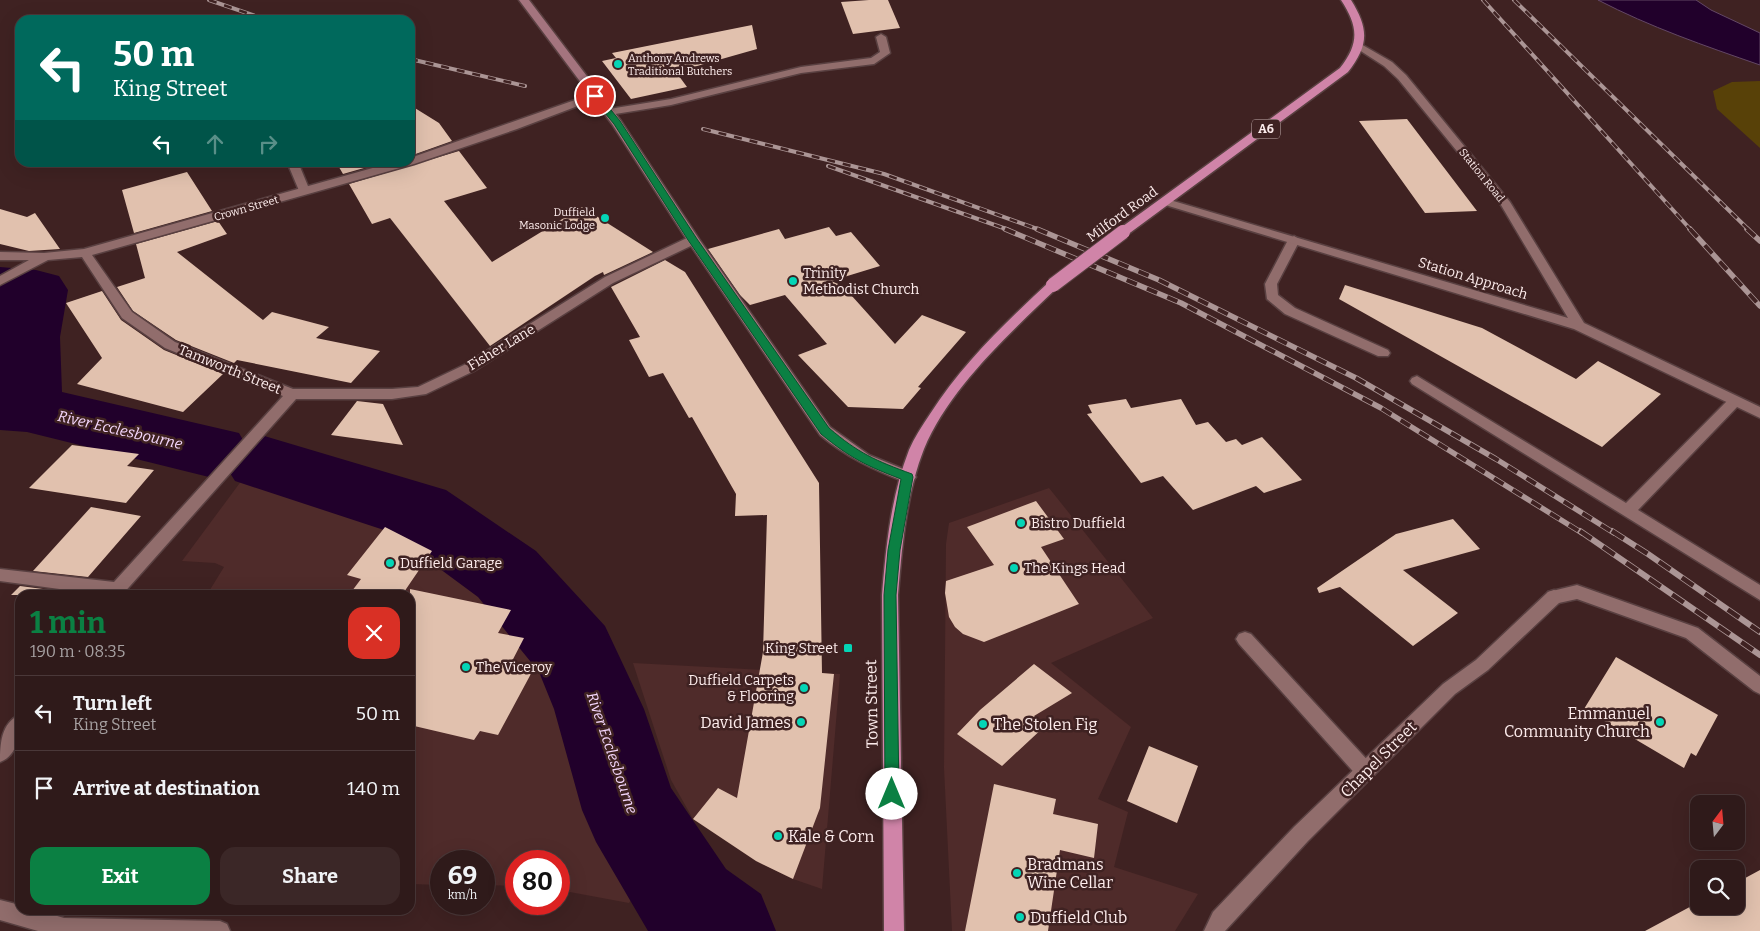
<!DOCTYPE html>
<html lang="en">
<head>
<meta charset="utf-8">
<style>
  :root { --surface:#2f1a1a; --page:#3b2727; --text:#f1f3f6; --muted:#a7a1a2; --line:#4a3839; --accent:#0b8043 }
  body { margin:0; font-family:Bitter,serif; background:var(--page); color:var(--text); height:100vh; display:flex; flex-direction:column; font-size:19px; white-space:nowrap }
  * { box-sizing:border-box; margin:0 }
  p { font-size:16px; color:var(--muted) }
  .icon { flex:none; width:28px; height:28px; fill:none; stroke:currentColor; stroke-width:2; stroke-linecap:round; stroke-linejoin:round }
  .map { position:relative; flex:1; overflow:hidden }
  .panel { position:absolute; left:15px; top:590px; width:400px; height:325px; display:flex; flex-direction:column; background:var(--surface); border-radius:15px; box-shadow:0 5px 20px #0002,0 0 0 1px var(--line) }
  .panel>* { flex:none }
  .guide { position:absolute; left:15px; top:15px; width:400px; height:152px; border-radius:15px; box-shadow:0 5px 20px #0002,0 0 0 1px var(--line); background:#00695c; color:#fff; overflow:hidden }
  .needle { width:32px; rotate:16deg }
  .tools { position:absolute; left:1690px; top:795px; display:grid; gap:10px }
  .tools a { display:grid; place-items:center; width:55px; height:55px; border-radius:10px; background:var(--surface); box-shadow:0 5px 20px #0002,0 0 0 1px var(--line); font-size:25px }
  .speed { position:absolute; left:430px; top:850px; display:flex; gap:10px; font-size:25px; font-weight:700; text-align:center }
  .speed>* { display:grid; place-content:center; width:65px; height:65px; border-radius:50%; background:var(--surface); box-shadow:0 5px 20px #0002,0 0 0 1px var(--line); line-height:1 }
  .speed small { font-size:12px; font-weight:400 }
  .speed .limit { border:8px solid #d22; background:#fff; color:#111 }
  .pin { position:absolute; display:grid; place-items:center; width:42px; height:42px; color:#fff; margin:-21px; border:2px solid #fff; border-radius:50%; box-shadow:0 1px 5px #0007 }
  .me { position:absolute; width:55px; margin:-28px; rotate:0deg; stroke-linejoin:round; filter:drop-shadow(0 0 4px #0008) }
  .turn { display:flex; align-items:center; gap:18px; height:105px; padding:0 15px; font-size:22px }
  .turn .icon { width:65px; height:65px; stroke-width:2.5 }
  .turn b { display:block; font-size:35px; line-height:42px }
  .lanes { display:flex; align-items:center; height:48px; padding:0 15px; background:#0003; justify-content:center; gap:25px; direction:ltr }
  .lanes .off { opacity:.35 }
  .round { display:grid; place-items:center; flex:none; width:52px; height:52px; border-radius:15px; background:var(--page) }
  .headline { display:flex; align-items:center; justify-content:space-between; height:85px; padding:0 15px }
  h1 { font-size:30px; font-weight:700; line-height:38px; color:var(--accent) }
  .button { display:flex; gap:10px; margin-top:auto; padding:10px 15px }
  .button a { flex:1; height:58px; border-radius:15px; background:var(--accent); color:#fff; font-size:20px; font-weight:700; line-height:58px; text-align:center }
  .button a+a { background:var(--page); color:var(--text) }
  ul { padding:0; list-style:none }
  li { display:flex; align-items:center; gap:15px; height:75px; padding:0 15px; border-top:1px solid var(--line) }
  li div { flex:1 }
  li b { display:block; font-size:19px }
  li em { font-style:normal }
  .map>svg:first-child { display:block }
</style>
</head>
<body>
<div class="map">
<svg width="1760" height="931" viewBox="0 0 1760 931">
  <rect width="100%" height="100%" fill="#3f2222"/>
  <!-- built -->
  <path fill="#4f2b2a" d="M245,476L317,492L411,529L515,604L553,656L581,716L608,828L640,886L629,903L559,890V861H516V886L484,885V861H441V885L410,884V595H228L208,593L224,567L215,563L182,561Z
    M1049,488L1153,618L1051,663L1131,727L1098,799L1128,812L1114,867L1198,894L1175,931H952L944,768L946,544L949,523Z
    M633,663L840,674L822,889L793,879L756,861L693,819L671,780Z"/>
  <!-- green -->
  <path fill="#584108" d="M1760,81V148L1717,109L1713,91L1732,82Z"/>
  <!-- water -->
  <path fill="#21002b" stroke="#634765" d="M1598,0H1696L1711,10L1760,33V65C1705,46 1650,27 1598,0Z"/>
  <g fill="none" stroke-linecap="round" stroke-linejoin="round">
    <!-- river -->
    <path fill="#21002b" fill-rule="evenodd" d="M0,267L36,270L59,276L68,290L60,337L62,392L239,433L243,440L261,435L446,490L536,551L605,626L644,709L671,788L726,869L761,894L776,931H648L596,842L582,810L554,709L539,672L478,597L390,532L235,481L230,473L213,478L27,432L0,430Z"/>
  </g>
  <!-- building -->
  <path fill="#e1c1ae" d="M869,0H888L900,28L853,34L841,2Z
    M752,25L757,49L676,72L687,87L631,99L602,61L616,58L612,53Z
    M410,105L439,123L452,141L410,156Z
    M1407,119L1477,211L1425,213L1359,121Z
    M459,151L487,188L444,201L492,262L582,207L653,252L604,275L603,272L595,276L490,346L390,218L372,224L349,184Z
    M336,162H385L343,174Z
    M187,172L212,211L134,233L122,190Z
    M0,209L27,217L35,213L60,249L29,251L0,244Z
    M218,221L227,234L177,252L263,320L272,312L329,327L316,338L380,351L351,383L237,360L234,363L176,340L133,311L117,287L145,278L136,244Z
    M829,227L836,236L851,232L880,266L831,281L843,286L895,344L922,315L966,332L918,387L921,388L903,409L848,407L798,355L827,344L785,295L750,305L740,295L708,249L779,229L785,239Z
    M665,260L685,272L819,483L822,673L834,674L820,808L793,879L756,861L693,819L718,788L737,798L763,652L767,515L735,516L736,494L692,417L689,418L663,373L649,377L629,340L640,337L611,287Z
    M1345,285L1482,328L1576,379L1598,361L1661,394L1602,447L1339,299Z
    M102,291L121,320L164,350L223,374L183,412L77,384L102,358L66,303Z
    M1126,399L1131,408L1181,399L1196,425L1208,422L1226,442L1236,439L1242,445L1262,437L1302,480L1264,493L1256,486L1193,510L1163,476L1141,483L1087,414L1092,413L1088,405Z
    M357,401L383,404L403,445L331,435Z
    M72,445L139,454L127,466L154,470L126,503L29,488Z
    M1036,501L1064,539L1041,547L1079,604L984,642L963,634L955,627L949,617L945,593L946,581L994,565L967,527Z
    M91,507L141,516L88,577L33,571Z
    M1453,519L1480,549L1403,570L1458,613L1413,646L1340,587L1319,593L1317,588L1396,534Z
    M385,527L432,551L402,595H349L361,579L347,575Z
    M20,586L74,593L73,595H11Z
    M410,589L511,610L498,633L524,638L510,665L533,670L498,735L480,731L474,740L410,725Z
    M1616,657L1718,715L1696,756L1691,753L1684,768L1584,709Z
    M1034,664L1072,693L1034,716L1045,726L1002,766L957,734L980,710Z
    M1149,746L1198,766L1177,823L1127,801Z
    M994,784L1056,799L1053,814L1098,824L1094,858L1060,850L1048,931H965Z
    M1760,870V931H1645L1699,902V906H1736V883Z"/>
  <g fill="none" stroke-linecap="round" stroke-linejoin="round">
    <!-- lane casing -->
    <g stroke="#594041" stroke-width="3">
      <path id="lane" d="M881,34L886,37L890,53L874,64L801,73L671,105L609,115L604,112L609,109L671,99L801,67L871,58L880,52L876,37Z
        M287,162H298L310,191L308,193H300Z
        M1294,236L1300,240L1277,284L1278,295L1295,308L1388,350L1390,353L1388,356H1378L1285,314L1267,299L1265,284L1288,240Z
        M1417,376L1626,503L1729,399H1739L1741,402L1739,405L1638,510L1760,585V600L1412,384L1410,381L1412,378Z
        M1577,585L1698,628L1760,676V694L1754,691L1686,638L1577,599L1554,604L1548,602L1546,597L1548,592Z
        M1245,632L1251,634L1373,766L1375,772L1373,778L1366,781L1359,778L1239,644L1236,639L1239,634Z"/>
    </g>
    <!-- street casing -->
    <g stroke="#594041" stroke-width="3">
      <path id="street" d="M1359,43L1392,62L1406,75L1510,202L1584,323L1760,407V418L1574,329L1162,204L1160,202L1162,200H1170L1568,318L1501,205L1398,79L1384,66L1356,48L1354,46Z
        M595,93L600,96L599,98L517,129L414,164L92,255L132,312L175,342L293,389H392L418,387L464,365L605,277L689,237L693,236L699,240L697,243L613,283L474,371L426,394L392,399H296L122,595H104L0,581V569L114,582L283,396L165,348L122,318L82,257L48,260L0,285V276L29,260H0V252L44,253L84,249L394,162H410V158Z
        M1554,590L1560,592L1562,597L1560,602L1488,670L1455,694L1308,841L1225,931H1204L1213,912L1294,827L1443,684L1476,660L1548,592Z
        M20,715C20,732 19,755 0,762C0,745 1,722 20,715Z
        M0,900L20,905V910H37L64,918L220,921L227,924L230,931H38L0,920Z"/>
    </g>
    <!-- secondary casing -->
    <g stroke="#594041" stroke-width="3">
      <path id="secondary" d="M519,0H529L621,121L699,239L830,427L869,455L913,473L916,477L913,481L908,483L903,481C872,469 845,456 820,435L687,240L612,124Z"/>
    </g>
    <!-- highway casing -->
    <g stroke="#594041" stroke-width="3">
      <path id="highway" d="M1341,0H1351C1369,29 1369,45 1348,72L1127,235H1119L1117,232L1119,229L1340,68C1360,43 1358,26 1341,0Z
        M1053,281L1057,282L1059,285L1057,288C1011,332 949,388 924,449C906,495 902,546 898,595L904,931H884L882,595C886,546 891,496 909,450C914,438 922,426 930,414C962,364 1005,323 1049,282Z"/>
    </g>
    <!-- lane -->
    <use href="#lane" fill="#916d6c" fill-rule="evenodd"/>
    <!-- street -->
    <use href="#street" fill="#916d6c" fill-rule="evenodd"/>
    <!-- secondary -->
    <use href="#secondary" fill="#a4747e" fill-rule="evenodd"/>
    <!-- highway -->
    <use href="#highway" fill="#d084a8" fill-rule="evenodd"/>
    <!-- rail-far2 casing -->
    <g stroke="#ab9595" stroke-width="4">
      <path id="rail-far2" d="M209,0L267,20
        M1483,0L1691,230
        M1514,0L1749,230
        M410,59L525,86
        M703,129L884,174L1040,230
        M828,166L1009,230"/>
    </g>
    <!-- rail-far1 casing -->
    <g stroke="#ab9595" stroke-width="5.5">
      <path id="rail-far1" d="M1005,229L1181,303L1381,408L1582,533
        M1037,229L1159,280L1356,378L1496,459L1614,533
        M1690,229L1760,306
        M1747,229L1760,241"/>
    </g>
    <!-- rail casing -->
    <g stroke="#ab9595" stroke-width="6">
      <path id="rail" d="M1580,531L1760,655
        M1612,531L1648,554L1760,632"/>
    </g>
    <!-- rail-far2 -->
    <use href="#rail-far2" stroke="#3f2222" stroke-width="2.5" stroke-dasharray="8" stroke-linecap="butt"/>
    <!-- rail-far1 -->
    <use href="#rail-far1" stroke="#3f2222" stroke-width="4" stroke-dasharray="11" stroke-linecap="butt"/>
    <!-- rail -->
    <use href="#rail" stroke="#3f2222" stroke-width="4.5" stroke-dasharray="14" stroke-linecap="butt"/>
    <!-- highway-bridge casing -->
    <g stroke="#594041" stroke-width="16" stroke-linecap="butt">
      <path id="highway-bridge" d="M1053,285L1123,232"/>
    </g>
    <!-- highway-bridge -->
    <use href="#highway-bridge" stroke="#d084a8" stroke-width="14"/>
  </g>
  <!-- route -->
  <path fill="#0b8043" stroke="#07532c" d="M592,94H598L620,121L697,239L829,428C858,453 876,461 912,474L913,477L900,550L896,595L899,794L897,798L892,800L887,798L885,794L884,595L888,550L901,479C867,466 850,458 821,434L688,240L614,124L591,96Z"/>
  <!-- markers -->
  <g fill="#04d5b6" stroke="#3f2222" stroke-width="2">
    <circle cx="618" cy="64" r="5"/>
    <circle cx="605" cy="218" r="5"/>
    <circle cx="793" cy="281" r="5"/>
    <circle cx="1021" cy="523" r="5"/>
    <circle cx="390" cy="563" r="5"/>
    <circle cx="1014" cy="568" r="5"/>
    <rect x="843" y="643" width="10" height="10" rx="2.5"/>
    <circle cx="466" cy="667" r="5"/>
    <circle cx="804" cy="688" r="5"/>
    <circle cx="801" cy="722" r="5"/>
    <circle cx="1660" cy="722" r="5"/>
    <circle cx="983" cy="724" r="5"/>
    <circle cx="778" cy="836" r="5"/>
    <circle cx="1017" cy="873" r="5"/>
    <circle cx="1020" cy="917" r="5"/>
  </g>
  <g text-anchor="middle" stroke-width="5" stroke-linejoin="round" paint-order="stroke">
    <!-- far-poi labels -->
    <g font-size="11" fill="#fdecec" stroke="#3f2222" text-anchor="start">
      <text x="628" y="62">Anthony Andrews<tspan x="628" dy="13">Traditional Butchers</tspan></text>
      <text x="595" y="216" text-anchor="end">Duffield<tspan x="595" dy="13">Masonic Lodge</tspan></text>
    </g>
    <!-- far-street labels -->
    <g font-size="11" fill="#fdecec" stroke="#3f2222">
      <text transform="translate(1482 175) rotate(51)" y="4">Station Road</text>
      <text transform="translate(246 208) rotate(-16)" y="4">Crown Street</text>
    </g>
    <!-- shield labels -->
    <rect fill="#3f2222" stroke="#c4afaf" stroke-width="1" x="1252" y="119.5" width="28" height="19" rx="4"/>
    <g font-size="12" font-weight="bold" fill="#fdecec">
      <text x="1266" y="133">A6</text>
    </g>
    <!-- street labels -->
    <g font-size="14" fill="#fdecec" stroke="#3f2222">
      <text transform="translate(1122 214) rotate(-36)" y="5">Milford Road</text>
      <text transform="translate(1473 278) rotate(17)" y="5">Station Approach</text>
      <text transform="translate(501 347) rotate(-31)" y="5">Fisher Lane</text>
      <text transform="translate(230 369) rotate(22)" y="5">Tamworth Street</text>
    </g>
    <!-- poi labels -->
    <g font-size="14" fill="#fdecec" stroke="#3f2222" text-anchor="start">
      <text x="803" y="278">Trinity<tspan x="803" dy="16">Methodist Church</tspan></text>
      <text x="1031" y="528">Bistro Duffield</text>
      <text x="400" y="568">Duffield Garage</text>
      <text x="1024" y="573">The Kings Head</text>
      <text x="838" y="653" text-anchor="end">King Street</text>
      <text x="476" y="672">The Viceroy</text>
      <text x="794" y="685" text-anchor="end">Duffield Carpets<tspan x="794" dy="16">&amp; Flooring</tspan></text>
    </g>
    <!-- water labels -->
    <g font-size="15" font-style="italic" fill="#f5d7fd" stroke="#3f2222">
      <text transform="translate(120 430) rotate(13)" y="5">River Ecclesbourne</text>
      <text transform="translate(612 753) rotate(71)" y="5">River Ecclesbourne</text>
    </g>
    <!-- near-street labels -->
    <g font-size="16" fill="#fdecec" stroke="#3f2222">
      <text transform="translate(871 704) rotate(-91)" y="6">Town Street</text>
      <text transform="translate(1378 759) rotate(-45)" y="6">Chapel Street</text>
    </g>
    <!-- near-poi labels -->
    <g font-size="16" fill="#fdecec" stroke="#3f2222" text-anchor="start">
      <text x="1650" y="719" text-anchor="end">Emmanuel<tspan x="1650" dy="18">Community Church</tspan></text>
      <text x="791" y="728" text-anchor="end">David James</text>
      <text x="993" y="730">The Stolen Fig</text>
      <text x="788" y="842">Kale &amp; Corn</text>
      <text x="1027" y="870">Bradmans<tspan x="1027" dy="18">Wine Cellar</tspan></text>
      <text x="1030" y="923">Duffield Club</text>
    </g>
  </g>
</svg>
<div class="tools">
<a><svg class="needle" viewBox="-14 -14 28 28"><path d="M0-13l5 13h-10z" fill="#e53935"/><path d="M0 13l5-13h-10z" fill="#a7a1a2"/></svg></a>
<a><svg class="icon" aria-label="search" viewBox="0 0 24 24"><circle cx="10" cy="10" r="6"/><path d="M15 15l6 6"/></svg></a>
</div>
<div class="speed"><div>69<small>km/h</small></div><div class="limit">80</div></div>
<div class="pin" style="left:595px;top:96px;background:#d93025"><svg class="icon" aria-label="arrive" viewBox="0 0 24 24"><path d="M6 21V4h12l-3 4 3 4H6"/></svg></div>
<svg class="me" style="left:892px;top:794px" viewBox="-20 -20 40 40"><circle r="19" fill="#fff"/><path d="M0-13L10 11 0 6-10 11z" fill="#0b8043"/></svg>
<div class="guide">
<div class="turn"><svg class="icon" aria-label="left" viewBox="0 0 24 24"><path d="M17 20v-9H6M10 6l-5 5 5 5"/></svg><div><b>50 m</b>King Street</div></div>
<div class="lanes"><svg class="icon" aria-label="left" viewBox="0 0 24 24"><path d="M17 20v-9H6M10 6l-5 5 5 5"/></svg><svg class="icon off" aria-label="ahead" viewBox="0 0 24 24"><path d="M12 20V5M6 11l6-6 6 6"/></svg><svg class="icon off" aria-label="right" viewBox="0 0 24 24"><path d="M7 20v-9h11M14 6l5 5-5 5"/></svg></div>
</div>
<section class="panel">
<div class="headline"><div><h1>1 min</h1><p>190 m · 08:35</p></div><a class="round" style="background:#d93025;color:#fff"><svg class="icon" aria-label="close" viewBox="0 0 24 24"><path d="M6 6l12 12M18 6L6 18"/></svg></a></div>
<ul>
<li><svg class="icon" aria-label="left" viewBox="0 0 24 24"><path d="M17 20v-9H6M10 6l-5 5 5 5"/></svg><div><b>Turn left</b><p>King Street</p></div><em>50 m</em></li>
<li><svg class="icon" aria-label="arrive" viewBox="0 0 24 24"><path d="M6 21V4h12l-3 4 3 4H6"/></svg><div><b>Arrive at destination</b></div><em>140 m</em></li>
</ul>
<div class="button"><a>Exit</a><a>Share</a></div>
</section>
</div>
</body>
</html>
